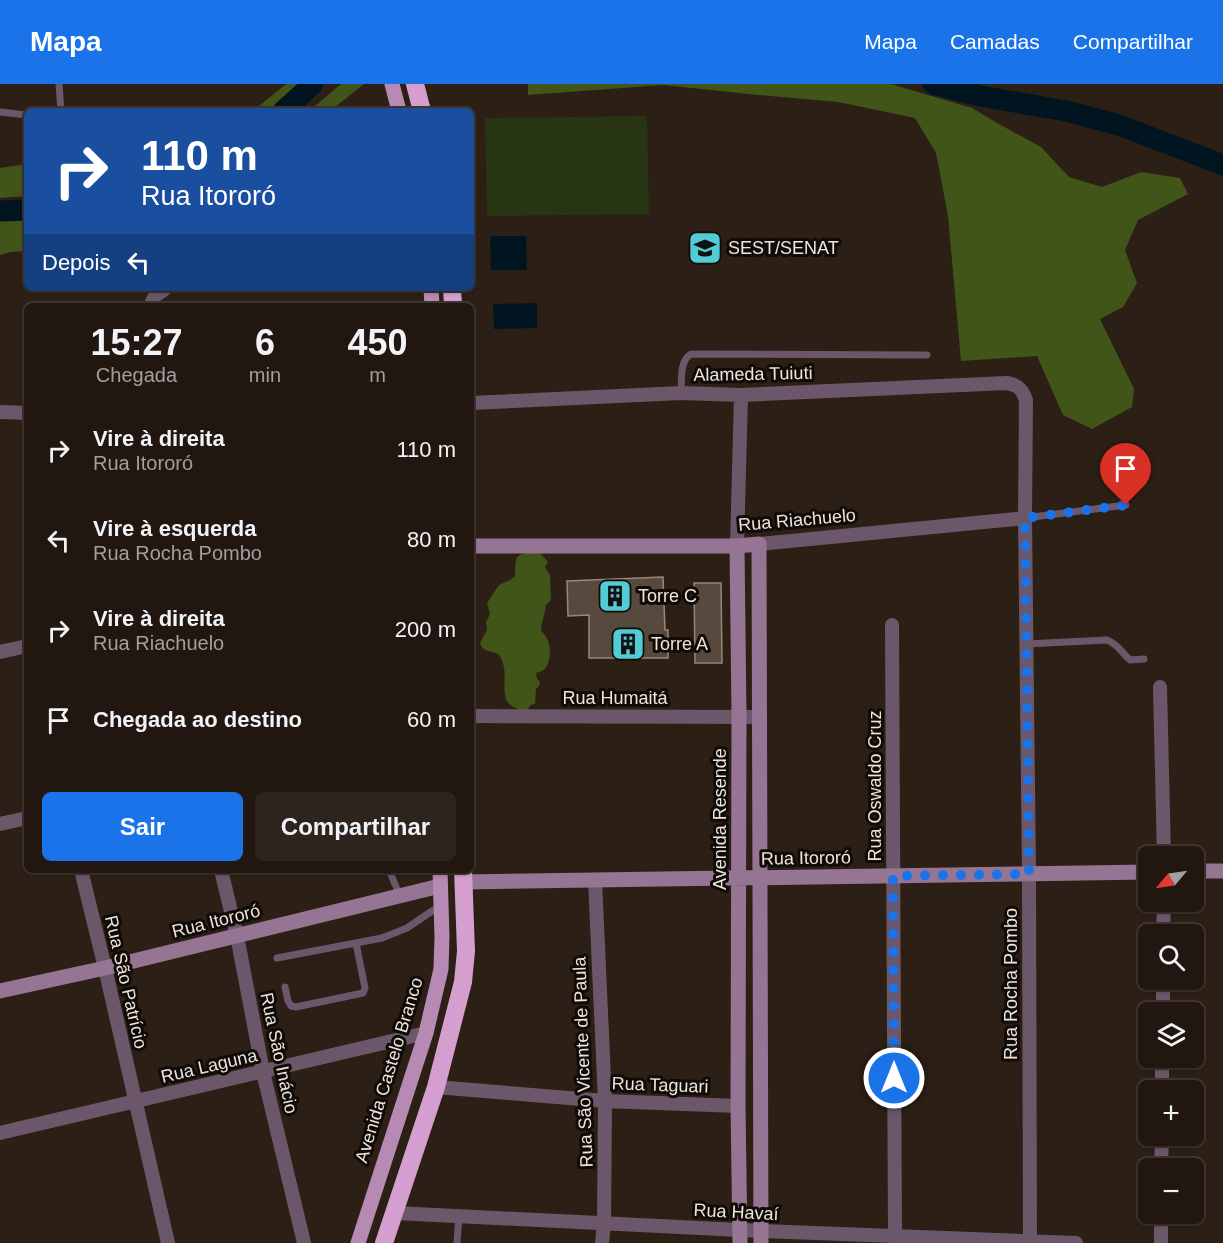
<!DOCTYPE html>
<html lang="pt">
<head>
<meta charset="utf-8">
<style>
  :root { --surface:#211710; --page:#2d241e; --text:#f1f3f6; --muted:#a29f9f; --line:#3e3630; --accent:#1a73e8 }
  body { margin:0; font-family:Arial,sans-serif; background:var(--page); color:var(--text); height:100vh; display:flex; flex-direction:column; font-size:22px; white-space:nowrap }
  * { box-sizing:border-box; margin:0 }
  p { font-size:20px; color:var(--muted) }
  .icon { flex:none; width:33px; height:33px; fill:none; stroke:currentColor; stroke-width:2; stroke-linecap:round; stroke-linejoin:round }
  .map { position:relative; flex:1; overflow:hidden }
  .details { position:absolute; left:24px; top:219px; width:450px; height:570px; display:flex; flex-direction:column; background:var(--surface); border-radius:9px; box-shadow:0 2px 4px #0004,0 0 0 2px var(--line) }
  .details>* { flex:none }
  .top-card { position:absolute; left:24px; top:24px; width:450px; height:183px; border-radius:9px; box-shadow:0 2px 4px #0004,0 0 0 2px var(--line); background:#1a4fa0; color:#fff; overflow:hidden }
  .needle { width:39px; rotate:241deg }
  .fabs { position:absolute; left:1138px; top:762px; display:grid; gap:12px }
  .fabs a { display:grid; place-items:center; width:66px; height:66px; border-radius:9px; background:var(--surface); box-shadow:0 2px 4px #0004,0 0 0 2px var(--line); font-size:30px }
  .pin { position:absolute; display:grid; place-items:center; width:51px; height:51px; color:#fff; margin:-62px -26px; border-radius:50% 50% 50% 0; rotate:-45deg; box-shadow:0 0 6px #0007 }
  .pin .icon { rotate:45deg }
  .me { position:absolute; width:66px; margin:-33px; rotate:0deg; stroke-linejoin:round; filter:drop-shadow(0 0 4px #0008) }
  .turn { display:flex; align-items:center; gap:21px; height:126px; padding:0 18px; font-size:27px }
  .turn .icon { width:78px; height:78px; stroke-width:2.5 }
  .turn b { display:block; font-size:42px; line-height:51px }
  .then { display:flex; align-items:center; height:57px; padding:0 18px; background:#0003; gap:12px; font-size:22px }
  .eta { display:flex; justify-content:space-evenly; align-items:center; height:102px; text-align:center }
  .eta b { font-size:36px; font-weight:800; line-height:42px }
  .button { display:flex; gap:12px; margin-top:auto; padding:12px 18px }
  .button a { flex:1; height:69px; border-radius:9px; background:var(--accent); color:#fff; font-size:24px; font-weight:800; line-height:69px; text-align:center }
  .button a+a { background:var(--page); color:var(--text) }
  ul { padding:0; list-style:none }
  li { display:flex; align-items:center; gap:18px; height:90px; padding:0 18px }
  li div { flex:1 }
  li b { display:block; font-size:22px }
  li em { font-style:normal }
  header { display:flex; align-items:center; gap:36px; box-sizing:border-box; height:84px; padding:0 30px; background:var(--accent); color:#fff }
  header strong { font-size:28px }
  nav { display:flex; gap:33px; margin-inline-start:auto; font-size:21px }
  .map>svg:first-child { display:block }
</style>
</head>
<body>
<header>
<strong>Mapa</strong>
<nav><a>Mapa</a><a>Camadas</a><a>Compartilhar</a></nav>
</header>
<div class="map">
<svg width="1223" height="1159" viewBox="0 0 1223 1159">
  <rect width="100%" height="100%" fill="#2c1f16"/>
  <!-- green -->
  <path fill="#283512" d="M647,32L649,130L487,132L485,34Z"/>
  <!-- forest -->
  <path fill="#405517" d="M286,0H303L268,27H253Z
    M341,0H364L330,27H309Z
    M528,0H891L972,24L999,40L1041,63L1069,93L1102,103L1141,88L1180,94L1188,110L1138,136L1125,166L1137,199L1123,223L1100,235L1134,305L1132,323L1092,345L1063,331L1037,272L961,277L948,132L936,69L915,34L838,18L758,11L663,1L528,11Z
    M27,80V112L0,114V84Z
    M27,133V167L10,168L0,171V134Z
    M535,468L541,470L548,478L545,483L550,491L551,516L546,521C545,531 541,538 541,547C551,554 553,575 545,585C543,587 539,588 536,589L537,595L540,598L539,602L536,605L535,620L531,621L526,627C491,621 512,596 501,574C496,564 485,572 480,559L487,546L486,538L490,530L487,519L499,501L510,496L515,492C516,472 513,470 535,468Z"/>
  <!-- water -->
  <path fill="#00151f" d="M490,152H526L527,186H491Z
    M537,219V244L494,245L493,220Z"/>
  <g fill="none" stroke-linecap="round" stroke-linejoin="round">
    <!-- river -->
    <path stroke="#00151f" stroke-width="21" d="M933,0L980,12L1066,27L1119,41L1223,81
      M283,27L313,0
      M0,127L27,126"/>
  </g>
  <!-- building -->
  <path fill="#58493e" stroke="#97877b" stroke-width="1.5" d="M663,493L665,546H668V574H589V531L568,532L567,497Z
    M694,499H721L722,579H695Z"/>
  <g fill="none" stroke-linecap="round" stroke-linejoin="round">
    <!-- lane -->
    <path stroke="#6c576a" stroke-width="7" d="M59,0L61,27
      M0,28L27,31
      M681,309C682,297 679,277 691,270L927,271
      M1025,434L1126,421
      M1026,560L1107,556C1119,561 1121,568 1130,576L1144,575
      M389,786L400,812
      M277,874L382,854L407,844L432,827L441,823
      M285,903L288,917L291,922L296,923L363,909L365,904L356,859
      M457,1159L459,1132"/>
    <!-- street -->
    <path stroke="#6c576a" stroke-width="14" d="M150,222L155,212L166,204
      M471,319L681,309L741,311L1007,299C1018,301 1022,305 1026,316L1025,434L1029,790L1030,1159
      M0,328L27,329
      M759,460L1025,434
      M737,462L741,311
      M892,541L895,1152
      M0,568L27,562
      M1160,603L1164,772
      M471,632L759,633
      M0,740L27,734
      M81,786L105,884L168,1159
      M221,786L237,852L263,988L304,1159
      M595,796L605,1017L604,1140L602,1159
      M1163,850L1164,818
      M1163,928V896
      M436,1003L605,1017L738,1022
      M1162,1006V974
      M0,1049L426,949
      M1161,1084L1162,1052
      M395,1129L739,1146L1076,1159
      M1161,1159V1130"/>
    <!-- secondary -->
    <path stroke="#967493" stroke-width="15" d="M471,462H737L759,460L761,1159
      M737,462L739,632L738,1022L740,1159
      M1194,787H1223
      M463,798L1149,788
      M0,907L105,884L440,802"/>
    <!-- primary -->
    <path stroke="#b68ab2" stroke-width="15" d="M392,0L399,27
      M431,204L432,222
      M358,1159L426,949L441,885L442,853L440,786"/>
    <!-- highway -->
    <path stroke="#d49fcf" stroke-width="18" d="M415,0L422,27
      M452,204L453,222
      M384,1159L436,1003L463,898L466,867L463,786"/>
  </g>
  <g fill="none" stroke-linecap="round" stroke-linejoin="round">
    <!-- route -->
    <path stroke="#1a73e8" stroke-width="10" stroke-dasharray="0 18" d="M894,994L893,792L1029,790L1025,434L1126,421"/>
  </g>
  <!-- icons -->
  <defs>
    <g id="university-square" transform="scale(1.725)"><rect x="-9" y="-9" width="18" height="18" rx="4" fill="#51ccd4" stroke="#100b07"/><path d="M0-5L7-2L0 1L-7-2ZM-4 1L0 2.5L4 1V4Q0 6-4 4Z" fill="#111"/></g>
    <g id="building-square" transform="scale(1.725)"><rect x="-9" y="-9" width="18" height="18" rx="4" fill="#51ccd4" stroke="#100b07"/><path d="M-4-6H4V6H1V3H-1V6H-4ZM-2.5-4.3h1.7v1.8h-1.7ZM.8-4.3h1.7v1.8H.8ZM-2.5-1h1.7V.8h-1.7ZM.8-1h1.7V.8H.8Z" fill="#111"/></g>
  </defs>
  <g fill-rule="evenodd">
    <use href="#university-square" x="705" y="164"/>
    <use href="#building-square" x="615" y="512"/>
    <use href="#building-square" x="628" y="560"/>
  </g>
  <g text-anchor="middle" stroke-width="6" stroke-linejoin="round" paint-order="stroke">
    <!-- poi labels -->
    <g font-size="18" fill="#eee4de" stroke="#100b07" text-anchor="start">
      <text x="728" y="170">SEST/SENAT</text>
      <text x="638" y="518">Torre C</text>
      <text x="651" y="566">Torre A</text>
    </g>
    <!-- street labels -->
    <g font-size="18" fill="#eee4de" stroke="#100b07">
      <text transform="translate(753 290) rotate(-1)" y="6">Alameda Tuiuti</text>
      <text transform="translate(797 436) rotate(-5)" y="6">Rua Riachuelo</text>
      <text x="615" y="620">Rua Humaitá</text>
      <text transform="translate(875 702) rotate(-90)" y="6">Rua Oswaldo Cruz</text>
      <text transform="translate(720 735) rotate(-90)" y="6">Avenida Resende</text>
      <text transform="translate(806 774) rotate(-1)" y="6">Rua Itororó</text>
      <text transform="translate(216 837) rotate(-14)" y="6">Rua Itororó</text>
      <text transform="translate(126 898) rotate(77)" y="6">Rua São Patrício</text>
      <text transform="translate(1011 900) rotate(-90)" y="6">Rua Rocha Pombo</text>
      <text transform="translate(279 969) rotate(78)" y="6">Rua São Inácio</text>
      <text transform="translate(583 978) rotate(-92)" y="6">Rua São Vicente de Paula</text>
      <text transform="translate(209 982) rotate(-13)" y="6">Rua Laguna</text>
      <text transform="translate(389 986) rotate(-73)" y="6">Avenida Castelo Branco</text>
      <text transform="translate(660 1001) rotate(2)" y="6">Rua Taguari</text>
      <text transform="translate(736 1128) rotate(3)" y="6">Rua Havaí</text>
    </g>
  </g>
</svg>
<div class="fabs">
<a><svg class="needle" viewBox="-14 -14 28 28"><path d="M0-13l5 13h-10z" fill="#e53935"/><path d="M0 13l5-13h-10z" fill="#a29f9f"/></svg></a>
<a><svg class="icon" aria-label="search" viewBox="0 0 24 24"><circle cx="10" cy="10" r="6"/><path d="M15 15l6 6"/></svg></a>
<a><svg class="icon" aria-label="layers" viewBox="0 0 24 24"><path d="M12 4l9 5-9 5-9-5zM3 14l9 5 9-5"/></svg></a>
<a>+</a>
<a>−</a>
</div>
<div class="pin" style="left:1126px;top:421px;background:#d93025"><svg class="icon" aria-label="arrive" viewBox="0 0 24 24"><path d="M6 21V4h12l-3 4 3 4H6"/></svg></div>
<svg class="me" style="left:894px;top:994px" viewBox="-20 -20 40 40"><circle r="17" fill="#1a73e8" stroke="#fff" stroke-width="3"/><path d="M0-11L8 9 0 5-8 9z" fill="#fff"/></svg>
<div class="top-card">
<div class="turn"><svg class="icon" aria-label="right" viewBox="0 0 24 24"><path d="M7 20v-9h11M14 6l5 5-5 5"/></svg><div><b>110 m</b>Rua Itororó</div></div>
<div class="then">Depois<svg class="icon" aria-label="left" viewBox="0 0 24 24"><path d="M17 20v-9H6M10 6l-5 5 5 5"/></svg></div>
</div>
<section class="details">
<div class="eta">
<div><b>15:27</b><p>Chegada</p></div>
<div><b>6</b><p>min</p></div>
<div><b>450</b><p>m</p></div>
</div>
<ul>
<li><svg class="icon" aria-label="right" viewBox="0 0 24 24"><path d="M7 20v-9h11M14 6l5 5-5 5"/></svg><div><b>Vire à direita</b><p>Rua Itororó</p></div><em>110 m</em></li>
<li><svg class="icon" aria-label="left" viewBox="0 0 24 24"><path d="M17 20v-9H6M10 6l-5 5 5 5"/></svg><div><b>Vire à esquerda</b><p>Rua Rocha Pombo</p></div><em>80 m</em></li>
<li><svg class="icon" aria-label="right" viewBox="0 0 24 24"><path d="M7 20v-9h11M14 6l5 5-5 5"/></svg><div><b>Vire à direita</b><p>Rua Riachuelo</p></div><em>200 m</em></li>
<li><svg class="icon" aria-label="arrive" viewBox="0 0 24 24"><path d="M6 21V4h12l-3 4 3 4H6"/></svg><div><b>Chegada ao destino</b></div><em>60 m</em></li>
</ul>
<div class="button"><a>Sair</a><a>Compartilhar</a></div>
</section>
</div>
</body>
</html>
